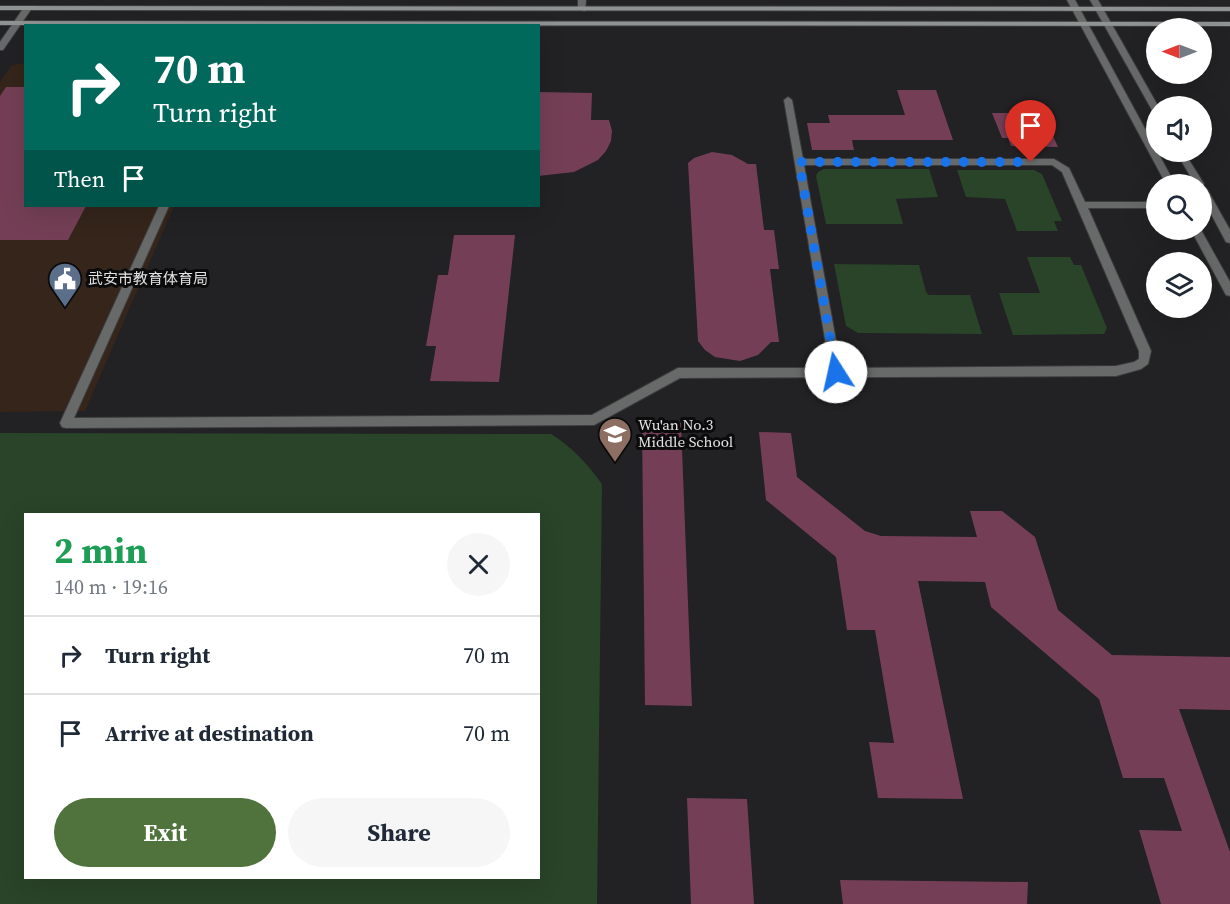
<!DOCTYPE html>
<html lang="en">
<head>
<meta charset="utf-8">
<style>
  :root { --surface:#fff; --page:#f6f6f7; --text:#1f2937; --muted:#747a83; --line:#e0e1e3; --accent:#50733d }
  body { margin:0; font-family:"Source Serif 4","Noto Sans SC",serif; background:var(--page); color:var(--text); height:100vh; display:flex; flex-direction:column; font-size:22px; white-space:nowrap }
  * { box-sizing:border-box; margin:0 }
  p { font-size:20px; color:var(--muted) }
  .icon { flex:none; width:33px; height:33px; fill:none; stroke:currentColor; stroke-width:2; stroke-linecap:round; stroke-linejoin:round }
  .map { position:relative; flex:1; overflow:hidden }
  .panel { position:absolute; left:24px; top:513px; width:516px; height:366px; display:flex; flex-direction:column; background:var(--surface); border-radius:0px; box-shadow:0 6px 24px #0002 }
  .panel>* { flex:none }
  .guide { position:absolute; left:24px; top:24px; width:516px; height:183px; border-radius:0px; box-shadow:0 6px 24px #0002; background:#00695c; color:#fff; overflow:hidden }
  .needle { width:39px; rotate:270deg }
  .controls { position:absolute; left:1146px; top:18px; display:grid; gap:12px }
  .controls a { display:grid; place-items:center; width:66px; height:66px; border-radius:50%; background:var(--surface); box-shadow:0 6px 24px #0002; font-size:30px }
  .pin { position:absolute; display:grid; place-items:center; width:51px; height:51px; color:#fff; margin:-62px -26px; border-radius:50% 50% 50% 0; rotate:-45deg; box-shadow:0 0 6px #0007 }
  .pin .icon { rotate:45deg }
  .me { position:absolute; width:66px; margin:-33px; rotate:350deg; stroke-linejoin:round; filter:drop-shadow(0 0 4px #0008) }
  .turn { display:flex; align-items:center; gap:21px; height:126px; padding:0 30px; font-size:27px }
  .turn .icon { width:78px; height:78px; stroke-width:2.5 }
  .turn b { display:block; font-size:42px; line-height:51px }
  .then { display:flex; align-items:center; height:57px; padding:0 30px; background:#0003; gap:12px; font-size:22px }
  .round { display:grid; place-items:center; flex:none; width:63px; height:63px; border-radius:32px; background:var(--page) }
  .overview { display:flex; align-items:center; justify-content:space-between; height:102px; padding:0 30px }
  h1 { font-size:36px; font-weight:700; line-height:45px; color:#1e9e55 }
  .cta { display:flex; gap:12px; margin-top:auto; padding:12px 30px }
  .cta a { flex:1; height:69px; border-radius:36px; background:var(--accent); color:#fff; font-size:24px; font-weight:700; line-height:69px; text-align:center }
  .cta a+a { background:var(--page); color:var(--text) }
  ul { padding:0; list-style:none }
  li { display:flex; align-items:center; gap:18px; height:78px; padding:0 30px; border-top:2px solid var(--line) }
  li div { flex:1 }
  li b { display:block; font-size:22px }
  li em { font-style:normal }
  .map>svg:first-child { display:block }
</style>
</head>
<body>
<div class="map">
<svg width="1230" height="904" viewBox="0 0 1230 904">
  <rect width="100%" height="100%" fill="#222124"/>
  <!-- commercial -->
  <path fill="#35251b" d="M25,63L26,206H174L85,411L0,412V82L12,65Z"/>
  <!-- green -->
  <path fill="#294428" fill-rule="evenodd" d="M824,169H929L938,197L896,199L903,224H826L816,176L818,172Z
    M957,170H1034L1042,174L1062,221H1054L1058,231H1017L1005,199L966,197Z
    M1027,257H1070L1074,265H1081L1107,328L1104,334L1013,335L999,293H1040Z
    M834,264L919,265L926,292L929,295H970L982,334L858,333L846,326Z
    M0,433L551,434C573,448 587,463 602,484L597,904H0ZM26,514H538V878H26Z"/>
  <!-- building -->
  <path fill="#743f56" d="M6,87H26V206H86L68,240H0V96Z
    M897,90H936L953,140H852L854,150H812L807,123H830L828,115H905Z
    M538,92L592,93L591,120H609L612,131L611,141L606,151L598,160L574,172L538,176Z
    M992,113H1027L1031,123H1047L1058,147L1011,146L1008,138H1002Z
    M712,152L732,155L748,164H756L764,230H774L779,269H770L779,342H771L758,355L740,361L715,357L705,350L698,341L688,163L694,158Z
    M454,235H515L499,382L430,381L436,346H426L438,275H448Z
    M642,422L681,423L692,706L645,705Z
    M759,432L791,433L797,477L865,531L881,536L977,537L970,511H1002L1035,537L1058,610L1112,655L1230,657V710L1179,709L1230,852V904H1161L1139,830L1182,831L1164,778H1123L1099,699L991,607L985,582L918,581L963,799L878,798L869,742L894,743L875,630H847L836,557L766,500Z
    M687,798L747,799L754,904H691Z
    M840,880L1028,882L1027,904H843Z"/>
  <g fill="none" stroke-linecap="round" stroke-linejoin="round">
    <!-- service casing -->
    <g stroke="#3d3c3f" stroke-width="2">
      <path id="service" d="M578,0H586L585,11L578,9Z
        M788,97L792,100L803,159H1054L1069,168L1085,202H1156V208H1088L1151,351L1148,364L1141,369L1116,376L680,378L594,425L66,428L62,427L60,423L159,206H169L74,418L592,415L678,368H830L784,100ZM804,165H1052L1062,172L1139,351V359L1134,362L1116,366L841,368Z"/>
    </g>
    <!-- minor casing -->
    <g stroke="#3d3c3f" stroke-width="2">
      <path id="minor" d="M25,6L32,8L3,50H0V42Z"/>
    </g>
    <!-- tertiary casing -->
    <g stroke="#3d3c3f" stroke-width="2">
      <path id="tertiary" d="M1067,0H1075L1175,184H1166Z
        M1090,0H1098L1158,106H1156V113L1152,110Z
        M1176,152H1184L1204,184L1203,186L1207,189L1230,230V243L1226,242L1202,197V184H1195Z
        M1191,230H1201L1230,282V296L1226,295Z"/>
    </g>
    <!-- secondary casing -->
    <g stroke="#3d3c3f" stroke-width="2">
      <path id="secondary" d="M0,6L1230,7V11L0,10Z
        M0,21L1230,22V26L0,25Z"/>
    </g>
    <!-- service -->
    <use href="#service" fill="#686a69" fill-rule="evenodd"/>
    <!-- minor -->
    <use href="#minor" fill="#686a69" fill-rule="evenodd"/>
    <!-- tertiary -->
    <use href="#tertiary" fill="#686a69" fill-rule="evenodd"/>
    <!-- secondary -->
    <use href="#secondary" fill="#8f9392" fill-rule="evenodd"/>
  </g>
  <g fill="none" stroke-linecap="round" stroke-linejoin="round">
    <!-- route -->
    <path stroke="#1a73e8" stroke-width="10" stroke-dasharray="0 18" d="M836,372L799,162H1031"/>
  </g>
  <!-- icons -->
  <defs>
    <g id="civic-pin" transform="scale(1.725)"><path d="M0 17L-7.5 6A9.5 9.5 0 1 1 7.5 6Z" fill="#5c6f8a" stroke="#0b0b0c"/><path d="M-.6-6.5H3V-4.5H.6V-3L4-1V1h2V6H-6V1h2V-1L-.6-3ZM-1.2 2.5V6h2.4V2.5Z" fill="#fff"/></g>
    <g id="school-pin" transform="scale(1.725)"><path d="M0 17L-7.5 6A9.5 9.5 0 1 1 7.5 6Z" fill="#8d6e63" stroke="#0b0b0c"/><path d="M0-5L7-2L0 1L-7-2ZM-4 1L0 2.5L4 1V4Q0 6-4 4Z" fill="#fff"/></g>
  </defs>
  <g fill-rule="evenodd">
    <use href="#civic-pin" x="65" y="279"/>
    <use href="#school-pin" x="615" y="434"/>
  </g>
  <g text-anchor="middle" stroke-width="6" stroke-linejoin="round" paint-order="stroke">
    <!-- poi labels -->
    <g font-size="15" fill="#e3e2e4" stroke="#0b0b0c" text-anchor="start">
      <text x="88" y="284">武安市教育体育局</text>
      <text x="638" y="430">Wu'an No.3<tspan x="638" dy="17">Middle School</tspan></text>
    </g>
  </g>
</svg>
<div class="controls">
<a><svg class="needle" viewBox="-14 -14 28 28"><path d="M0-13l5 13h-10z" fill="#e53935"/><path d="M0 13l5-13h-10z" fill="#747a83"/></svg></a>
<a><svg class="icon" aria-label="sound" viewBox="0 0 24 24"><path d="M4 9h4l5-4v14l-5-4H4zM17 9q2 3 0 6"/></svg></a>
<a><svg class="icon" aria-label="search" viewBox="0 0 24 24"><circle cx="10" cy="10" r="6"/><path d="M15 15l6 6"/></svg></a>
<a><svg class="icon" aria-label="layers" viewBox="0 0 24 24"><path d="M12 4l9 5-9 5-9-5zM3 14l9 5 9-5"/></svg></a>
</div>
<div class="pin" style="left:1031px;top:162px;background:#d93025"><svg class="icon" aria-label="arrive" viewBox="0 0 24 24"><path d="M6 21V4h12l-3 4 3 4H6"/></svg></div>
<svg class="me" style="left:836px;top:372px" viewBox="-20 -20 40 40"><circle r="19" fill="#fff"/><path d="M0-13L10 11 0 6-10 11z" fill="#1a73e8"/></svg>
<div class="guide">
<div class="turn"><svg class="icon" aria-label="right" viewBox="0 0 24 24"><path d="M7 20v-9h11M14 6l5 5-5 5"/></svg><div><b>70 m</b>Turn right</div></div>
<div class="then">Then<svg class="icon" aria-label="arrive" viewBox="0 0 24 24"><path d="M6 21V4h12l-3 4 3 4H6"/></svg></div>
</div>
<section class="panel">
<div class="overview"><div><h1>2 min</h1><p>140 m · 19:16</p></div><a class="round"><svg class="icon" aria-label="close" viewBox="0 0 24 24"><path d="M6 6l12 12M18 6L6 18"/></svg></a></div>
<ul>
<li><svg class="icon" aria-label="right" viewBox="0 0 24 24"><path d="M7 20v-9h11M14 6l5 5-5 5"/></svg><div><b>Turn right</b></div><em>70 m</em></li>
<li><svg class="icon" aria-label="arrive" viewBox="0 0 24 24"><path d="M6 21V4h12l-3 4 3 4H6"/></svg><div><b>Arrive at destination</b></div><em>70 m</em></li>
</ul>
<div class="cta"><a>Exit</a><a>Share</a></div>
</section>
</div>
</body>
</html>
